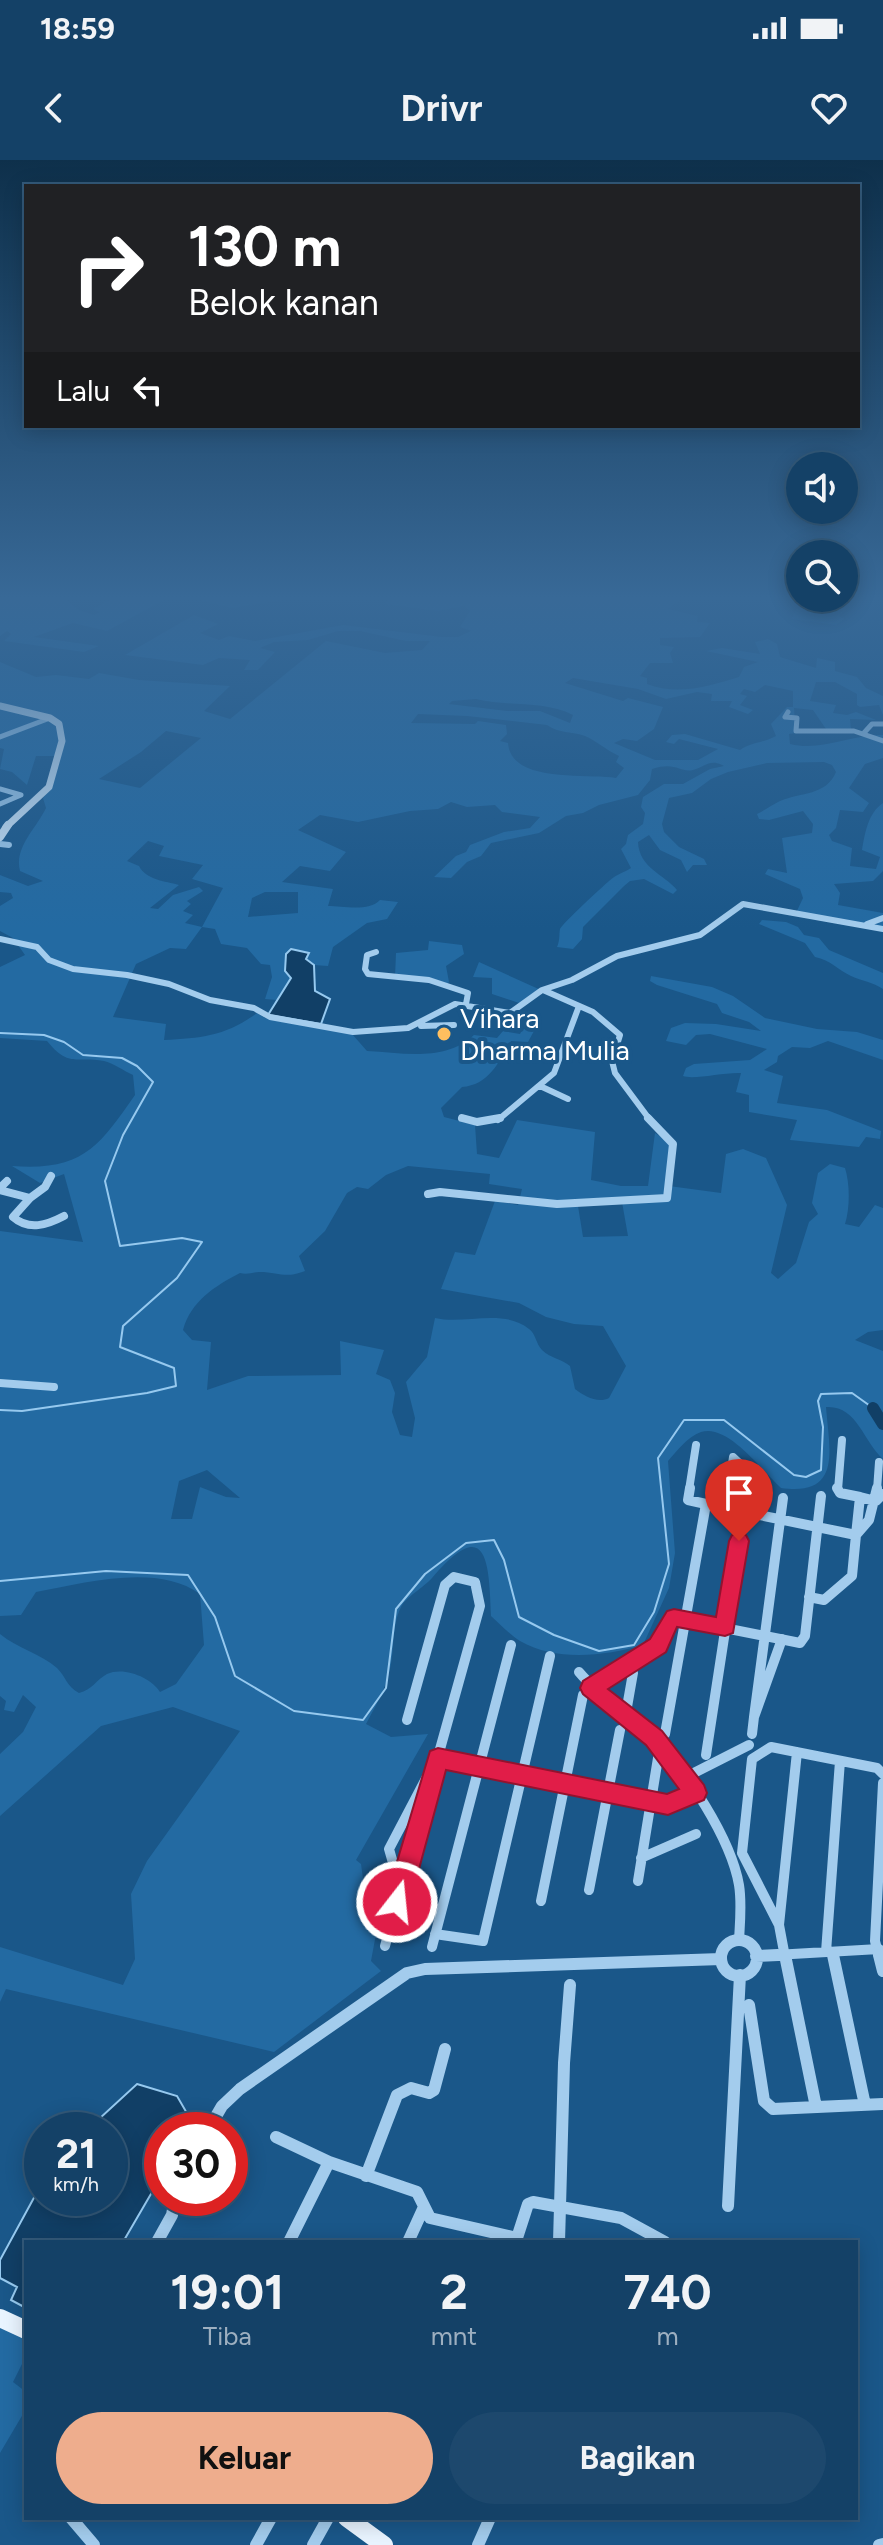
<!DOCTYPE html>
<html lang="id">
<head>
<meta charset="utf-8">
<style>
  :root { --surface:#144167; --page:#1d486d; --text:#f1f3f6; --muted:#9dafc0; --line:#335a7b; --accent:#eead8d }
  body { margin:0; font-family:Figtree,sans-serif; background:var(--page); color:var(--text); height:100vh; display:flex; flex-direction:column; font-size:30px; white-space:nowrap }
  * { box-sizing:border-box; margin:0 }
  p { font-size:26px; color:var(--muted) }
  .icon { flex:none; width:44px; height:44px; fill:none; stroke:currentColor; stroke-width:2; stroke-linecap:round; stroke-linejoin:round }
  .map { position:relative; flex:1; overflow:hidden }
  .details { position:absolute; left:24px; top:2080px; width:834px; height:280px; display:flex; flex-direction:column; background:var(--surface); border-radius:0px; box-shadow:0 4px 20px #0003,0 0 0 2px var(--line) }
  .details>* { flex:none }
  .guide { position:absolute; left:24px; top:24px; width:836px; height:244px; border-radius:0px; box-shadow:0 4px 20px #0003,0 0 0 2px var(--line); background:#202124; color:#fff; overflow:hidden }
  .controls { position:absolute; left:786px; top:292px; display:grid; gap:16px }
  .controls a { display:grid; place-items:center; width:72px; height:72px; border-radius:50%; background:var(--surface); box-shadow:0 4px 20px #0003,0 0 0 2px var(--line); font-size:40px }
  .speed { position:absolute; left:24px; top:1952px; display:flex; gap:16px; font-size:40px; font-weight:700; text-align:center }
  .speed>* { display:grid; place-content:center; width:104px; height:104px; border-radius:50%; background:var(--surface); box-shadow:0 4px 20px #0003,0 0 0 2px var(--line); line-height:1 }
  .speed small { font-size:20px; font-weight:400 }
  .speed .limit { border:12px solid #d22; background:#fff; color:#111 }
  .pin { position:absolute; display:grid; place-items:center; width:68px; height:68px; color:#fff; margin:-82px -34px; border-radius:50% 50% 50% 0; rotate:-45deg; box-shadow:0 0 8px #0007 }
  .pin .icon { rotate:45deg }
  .me { position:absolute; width:88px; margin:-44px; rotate:16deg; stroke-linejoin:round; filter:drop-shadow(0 0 6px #0008) }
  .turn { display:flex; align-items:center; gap:28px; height:168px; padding:0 32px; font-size:36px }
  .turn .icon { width:104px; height:104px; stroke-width:2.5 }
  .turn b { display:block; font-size:56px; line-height:68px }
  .then { display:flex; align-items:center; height:76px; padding:0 32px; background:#0003; gap:16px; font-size:30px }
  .eta { display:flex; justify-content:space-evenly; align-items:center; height:136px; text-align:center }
  .eta b { font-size:48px; font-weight:700; line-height:56px }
  .button { display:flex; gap:16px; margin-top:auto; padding:16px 32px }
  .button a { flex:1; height:92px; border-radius:48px; background:var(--accent); color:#111; font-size:32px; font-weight:700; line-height:92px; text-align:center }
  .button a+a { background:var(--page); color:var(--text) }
  .status { display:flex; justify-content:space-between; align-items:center; height:56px; padding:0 40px; background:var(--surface); direction:ltr }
  .status svg { height:22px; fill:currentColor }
  header { display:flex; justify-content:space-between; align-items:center; height:104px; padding:0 32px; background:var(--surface); font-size:36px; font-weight:700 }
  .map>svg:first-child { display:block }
</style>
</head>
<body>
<div class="status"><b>18:59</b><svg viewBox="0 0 49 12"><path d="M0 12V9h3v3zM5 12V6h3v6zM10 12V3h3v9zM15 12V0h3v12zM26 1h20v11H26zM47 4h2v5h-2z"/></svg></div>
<header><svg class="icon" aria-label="back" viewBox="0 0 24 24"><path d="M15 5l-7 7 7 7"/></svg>Drivr<svg class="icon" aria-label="heart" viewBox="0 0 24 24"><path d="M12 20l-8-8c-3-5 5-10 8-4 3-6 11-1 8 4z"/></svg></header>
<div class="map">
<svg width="883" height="2385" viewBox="0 0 883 2385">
  <rect width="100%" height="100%" fill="#1a5789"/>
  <!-- green -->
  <path fill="#236aa2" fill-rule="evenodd" d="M0,434H59L79,450L94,455L100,452L93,449C123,431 129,431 164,440L107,471L73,463L34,477L99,486L84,492L4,481L11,474L7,471L0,476Z
    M352,434L348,439L303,437L232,448L179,435Z
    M396,434H620C638,445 655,439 673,434C681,432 692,434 701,434L681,439L668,449L698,456L697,462L710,463L700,477L660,478V485L674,487L670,493L673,503H650L640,516L647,518V524C677,536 710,526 739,517L744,507L758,502L706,491L722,488L760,494L755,482L768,479L777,484L780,497L816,508L817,498L835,502V511L857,517L866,528L883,536V555L879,545L860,547L857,545V534L835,522H816L810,541L836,545L833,553L847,555L856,552L876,560L850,559L851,570L826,569L813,550L794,548L796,573L789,574L790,584C822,592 851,574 883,575V598L865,604L849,628L869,643L863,652L840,650L836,668L829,675L832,681L852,688L850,706L876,709L880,697L862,690C865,673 868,653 883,643V711L873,721L834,724L840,733L838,745L883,753V770L845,765L796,753L803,738L800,729L765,714L768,709L787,713L782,678L812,673L813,664L803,651L769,660L759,659L757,654C765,650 772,645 780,641C801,632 826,636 836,612L832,605L824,602L767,603L728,612L711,619L692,633L669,638L662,664L664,672L679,687L704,699L707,705H693L687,712L681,700L660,690L649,675L638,682C639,708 664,714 677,730L673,734L644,719L630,721L624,726L583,767L582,779L573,789L557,787C560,781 559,774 560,769C563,763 602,727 609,721C615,715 625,712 631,708L621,689L626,684L628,675L643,664L645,653L641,647L643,637L664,624H683L710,609L724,606C710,598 705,607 693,610C680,613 676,601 652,609L650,620L638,635L599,645L583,653L566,656L539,673L491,683L481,696L467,702L451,718L434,717L456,696L466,692L470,685L504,672L530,668L540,657L502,652L495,645L467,647L451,642L438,649L410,651L358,662L320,655L298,670L346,692L330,711L300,706L282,722L333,729L328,746C343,746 369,752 380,740L398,742L387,759L367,763L333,787L328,806L314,805L306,800L309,793L277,840L265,839L272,817L270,805L261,804L247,788L221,784L215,769L202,767L186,789L170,788L136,804L113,857L166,864L164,880C202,878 226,876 257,853L265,858L352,874L367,891C404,893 445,902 474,875L497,878L503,871L520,874L523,868L534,871L528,882L511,881C499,902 489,925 462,927L441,948L444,957L475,965L477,994L499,998L517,960L595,972L591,1020L621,1026H648L655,973L671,983L669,1026L721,1033L726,994L743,989L766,998L787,1045L771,1113L778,1119L796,1103L809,1062L818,1054L812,1043L818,1013L830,1004L845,1008C850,1024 850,1048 845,1064L859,1067L875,1045L883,1048V1170L868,1172L855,1180L883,1191V1299C863,1281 857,1245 826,1247C829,1288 843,1337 781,1328C763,1312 728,1263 701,1272C687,1277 677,1291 668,1301L675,1393L669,1428L643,1485C604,1496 557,1502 520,1481C510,1475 500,1464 491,1456C489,1404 488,1352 432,1418C424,1427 405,1438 401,1447C391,1467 395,1492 389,1513C384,1532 375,1547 366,1564L391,1577L428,1574L356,1700L361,1704L366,1740L383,1736L371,1801L381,1811L274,1892L6,1829L0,1842V1787L123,1825L135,1799L131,1734L147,1701L240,1571L173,1547L101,1566L0,1656V1594L23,1572L36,1547L23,1535L14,1552L4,1550L6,1541L0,1536V1474C17,1488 41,1494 57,1508C66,1517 67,1527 79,1533C92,1530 96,1520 107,1514C124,1506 152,1518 160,1532L176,1524L204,1485L200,1434C157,1403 85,1423 36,1432L21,1455L0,1456V1071L83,1082L64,1014L40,1023L12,1006C82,1011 98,988 135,935L133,915C124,911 113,903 104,901C76,896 69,908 47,881L0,878V807L25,795L13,778L0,771V746L13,738L11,733L0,732V715L28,726L43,721L20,711C14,687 36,669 46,648L43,638L48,631L56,596H36L27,625L12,612L0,609L4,589L0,588V502L36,517L56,515L89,519L99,513L139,520L230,526L204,551L230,559L326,481L385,493L422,490L430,481H406L360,471H338L308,480L274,482L260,488L275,492L258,510H244L250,500L219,498L203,505L125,495L194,455L218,464L200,473L219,480L229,476L255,481L343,465L442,477H458L471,471L460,467L470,451L464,446L438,451L384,444ZM573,518L638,529L666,539L697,532L712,534L711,541H732L729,547L748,554L753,550L740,545L747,536L740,534L744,529L755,532L765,525L793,531V547H787L771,564L776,576C763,583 752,582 740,590L685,574L672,575L666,582L674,584L679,579L718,589L698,600H655L614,583L623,579L637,581L654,569L663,547L628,538L623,541L565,523ZM476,539C508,547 543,540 573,555L570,563L540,551H507L449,544L452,541ZM418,554L467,556L547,565C559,574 572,571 585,576C595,580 606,590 619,596L616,602L624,608L616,618C587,613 511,624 508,583L500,581L507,574L506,565L478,561L475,564L411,563ZM166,571L201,578L140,628L99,619L141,592ZM148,681L164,686L159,696L203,705L192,719L223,728L202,767L185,763L193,755L183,751L191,744L187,741L203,731L199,727L173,735L158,749L150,748L179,725C165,721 146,720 139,706L127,701ZM265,732H298V753L248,757L252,738ZM408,1006L490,1014L489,1024L522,1029L518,1045L495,1041L475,1095L455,1092L441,1129L519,1143L546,1157L574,1164L603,1166L626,1206L609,1238C598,1244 584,1236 575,1229L570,1206C562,1199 550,1198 542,1190C536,1184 536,1174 529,1169C504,1148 464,1165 435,1158L427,1197L406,1222L415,1258L412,1277L400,1275L392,1252L395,1233L390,1220L376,1214L384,1190L340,1181L341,1215L248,1216L207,1230L211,1182L192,1180L183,1170C191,1141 215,1126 240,1113C248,1115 252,1112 259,1112C280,1112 284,1119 305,1111L299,1096L325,1071L347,1033L357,1027L368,1029L386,1015ZM622,1042L628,1076L583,1077L578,1046ZM207,1310L240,1338L226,1337L200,1327L192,1359H171L179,1321Z
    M844,437L846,449L839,456L844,459L836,465L792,459L796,449L806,447L812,438Z
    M762,760L786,762L798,767L804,775L819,778L829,790L883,813V829C873,822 862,821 851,816C838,810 831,800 815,797L805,783L759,764Z
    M429,781L462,785L464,794L446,806L449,822L444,827L425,818L395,817L396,793L428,790Z
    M479,802L543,831L522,844L492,834V818L473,817Z
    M651,816L712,827L733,836L765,858L817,869L857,872L883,880V900L828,881L810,888L792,887L778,896L777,902L764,910L783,916L777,943L827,950L881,971L880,979L866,977L859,987L790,980L797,960L749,952V935L736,932L741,913C724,912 694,920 683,916L686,908L694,904L750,900L767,889L710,874L696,875L686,885L666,881L671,868L685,863L716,864L761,871L749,862L722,853L717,844L657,825L650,821Z
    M0,2166L26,2179V2196L13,2222L26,2232V2249L0,2293Z"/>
  <!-- water -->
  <path fill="#113f66" stroke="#96c9ef" stroke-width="2" d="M291,789L309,793L306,799L314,805L315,831L330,839L321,864L268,855L291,818L285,811L286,794Z
    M137,1924L177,1936L188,1955L181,1970H162V2015L123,2082H26V2148L11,2140L17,2127L0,2118V2100L42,2023V2038H110V1970H87Z"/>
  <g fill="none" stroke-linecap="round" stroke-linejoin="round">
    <!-- stream -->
    <path stroke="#96c9ef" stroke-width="2" d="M0,873L44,875L64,882L83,895L122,898L137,906L153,922L123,975L105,1021L120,1086L182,1078L202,1082L177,1118L123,1166L120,1187L174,1208L176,1226L147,1233L22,1251L0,1250
      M0,1421L106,1411L188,1415L215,1457L235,1516L294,1551L363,1560L386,1528L396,1449L425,1414L466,1383L494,1380L504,1400L519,1457L554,1475L599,1491L634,1485L654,1452L669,1404L658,1298L684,1260H724L794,1315L806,1317L821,1310L823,1267L818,1241L821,1234L852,1233L873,1248"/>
    <!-- river -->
    <path stroke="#113f66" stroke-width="12" d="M873,1248L883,1264"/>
    <!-- street-far4 -->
    <path stroke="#a3cced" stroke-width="5" d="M788,552L785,557L797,558L796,571H854L883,581
      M863,574L872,564H883
      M0,577L50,558
      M0,629L21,635L0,644"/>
    <!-- street-far3 -->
    <path stroke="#a3cced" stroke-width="6" d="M0,684L9,685
      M867,764L883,758
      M0,779L37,787L49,800L73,809L127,815L169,824L210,840L254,848L270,857L353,872L408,868L455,844L510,853L542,830L572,820L617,796L700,775L743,744L883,769
      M376,792L367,795L365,809L368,814L429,820L468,833L466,844
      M543,830L593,852L620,875L612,901L615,913L650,960
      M421,866L454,865
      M540,926L568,939
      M462,958L470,960
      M498,960L554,913L579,846"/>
    <!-- street-far2 -->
    <path stroke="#a3cced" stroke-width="8" d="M462,958L477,962L500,958
      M0,1028L7,1021
      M0,1030L30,1038L13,1057C29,1071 47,1065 64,1056
      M428,1034L440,1032L557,1044L667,1038L673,984L648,958
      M30,1038L45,1027L51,1016
      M0,1223L54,1227
      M689,1330L696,1285
      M728,1330L733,1297L749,1312L746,1330
      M838,1330L842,1280
      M877,1330L879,1302"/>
    <!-- street-far1 -->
    <path stroke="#a3cced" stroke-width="10" d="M690,1328L688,1340L706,1344
      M837,1328L840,1333L860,1337
      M725,1348L728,1328
      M809,1437L824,1440L852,1416L856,1375L869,1360L877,1328
      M627,1506L633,1513L627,1547
      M579,1512C601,1538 628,1555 652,1577C686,1609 731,1679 739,1725C742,1743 740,1762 739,1780
      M591,1528L658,1485L674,1458L800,1483L805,1476L821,1336
      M754,1557L783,1338
      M665,1574L706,1344L856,1375L860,1337L876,1341L883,1334
      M752,1574L754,1557L782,1479
      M706,1595L747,1328
      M438,1598L668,1644L696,1633
      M686,1617L749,1585
      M641,1698L696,1674
      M403,1720L395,1710L389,1689L431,1609
      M638,1721L658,1598
      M589,1730L620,1570
      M541,1741L583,1535
      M779,1765L742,1693L752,1599L771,1587L877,1608L883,1614
      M435,1774L483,1781L550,1496
      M385,1786L480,1446L475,1422L454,1417L445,1425L407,1560
      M432,1787L511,1485
      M826,1792L840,1601
      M832,1792L833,1797
      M756,1796L879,1789
      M785,1797L779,1765L797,1592
      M879,1797L875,1781L883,1623"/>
    <!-- street -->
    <path stroke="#a3cced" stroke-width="12" d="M721 1798a18 18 0 1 1 36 0a18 18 0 1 1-36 0Z
      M785,1795L816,1947
      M833,1795L865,1945
      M879,1795L883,1811
      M756,1796L778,1795
      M749,1845L764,1941L773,1949L883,1944
      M208,1970L222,1946L240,1929L407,1813L425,1809L721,1799
      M276,1977L329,2002L289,2082
      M329,2002L417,2032L430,2058L517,2078
      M366,2016L397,1935L411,1928L429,1933L434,1930L445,1889
      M728,2046L740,1815
      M516,2081L528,2044L533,2042L621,2058L665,2082
      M157,2082L172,2055L175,2038
      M408,2082L424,2047
      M559,2082L564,1903L570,1825
      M71,2358L94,2385
      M256,2385L271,2358
      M313,2385L328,2358
      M478,2385L490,2358
      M879,2385L883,2384"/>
    <!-- secondary-far1 -->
    <path stroke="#cfe6f9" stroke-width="7" d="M0,546L50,558L59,564L62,581L49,627L6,667"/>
    <!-- secondary -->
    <path stroke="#cfe6f9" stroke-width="8" d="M0,677L8,665"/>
    <!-- primary -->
    <path stroke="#e9f4ff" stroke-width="18" d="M0,2158L26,2170
      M347,2358L384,2385"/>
  </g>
  <!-- sky -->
  <linearGradient id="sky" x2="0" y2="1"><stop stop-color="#0e304b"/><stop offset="0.57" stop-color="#386997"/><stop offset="1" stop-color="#386997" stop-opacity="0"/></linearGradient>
  <rect width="883" height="768" fill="url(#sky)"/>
  <!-- route -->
  <path fill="#e11d48" stroke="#92132f" stroke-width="2" d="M739,1373L746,1375L749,1381L733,1473L725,1476L677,1467L666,1492L608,1529L662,1571L704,1625L707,1633L704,1640L668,1655L446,1610L410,1742L406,1750L397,1754L389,1750L385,1742L430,1591L438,1588L667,1634L679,1629L646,1585L583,1534L580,1528L583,1521L650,1479L667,1451L674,1449L716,1457L729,1381L732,1375Z"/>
  <!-- markers -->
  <circle fill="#ffbf5f" stroke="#1a5789" stroke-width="3" cx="444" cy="874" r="8"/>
  <g text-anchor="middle" stroke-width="8" stroke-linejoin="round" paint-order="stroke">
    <!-- poi labels -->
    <g font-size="28" fill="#fff" stroke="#1a5789" text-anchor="start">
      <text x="460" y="868">Vihara<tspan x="460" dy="32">Dharma Mulia</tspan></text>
    </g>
  </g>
</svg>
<div class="controls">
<a><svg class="icon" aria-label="sound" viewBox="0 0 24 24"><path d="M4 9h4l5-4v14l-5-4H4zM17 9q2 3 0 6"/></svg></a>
<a><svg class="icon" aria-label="search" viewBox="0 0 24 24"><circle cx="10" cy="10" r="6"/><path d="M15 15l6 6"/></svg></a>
</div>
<div class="speed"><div>21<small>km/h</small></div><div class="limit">30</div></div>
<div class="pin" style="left:739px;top:1381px;background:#d93025"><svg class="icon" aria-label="arrive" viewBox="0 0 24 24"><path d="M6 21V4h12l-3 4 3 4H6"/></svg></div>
<svg class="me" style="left:397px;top:1742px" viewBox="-20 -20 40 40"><circle r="17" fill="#e11d48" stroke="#fff" stroke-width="3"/><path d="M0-11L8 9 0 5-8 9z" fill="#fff"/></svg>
<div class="guide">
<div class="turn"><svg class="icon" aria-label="right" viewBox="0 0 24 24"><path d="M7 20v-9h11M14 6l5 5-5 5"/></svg><div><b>130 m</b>Belok kanan</div></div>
<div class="then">Lalu<svg class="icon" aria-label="left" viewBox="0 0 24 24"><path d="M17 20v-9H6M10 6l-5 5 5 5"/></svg></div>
</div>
<section class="details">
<div class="eta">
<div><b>19:01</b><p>Tiba</p></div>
<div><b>2</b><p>mnt</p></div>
<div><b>740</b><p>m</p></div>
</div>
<div class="button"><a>Keluar</a><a>Bagikan</a></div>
</section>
</div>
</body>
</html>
